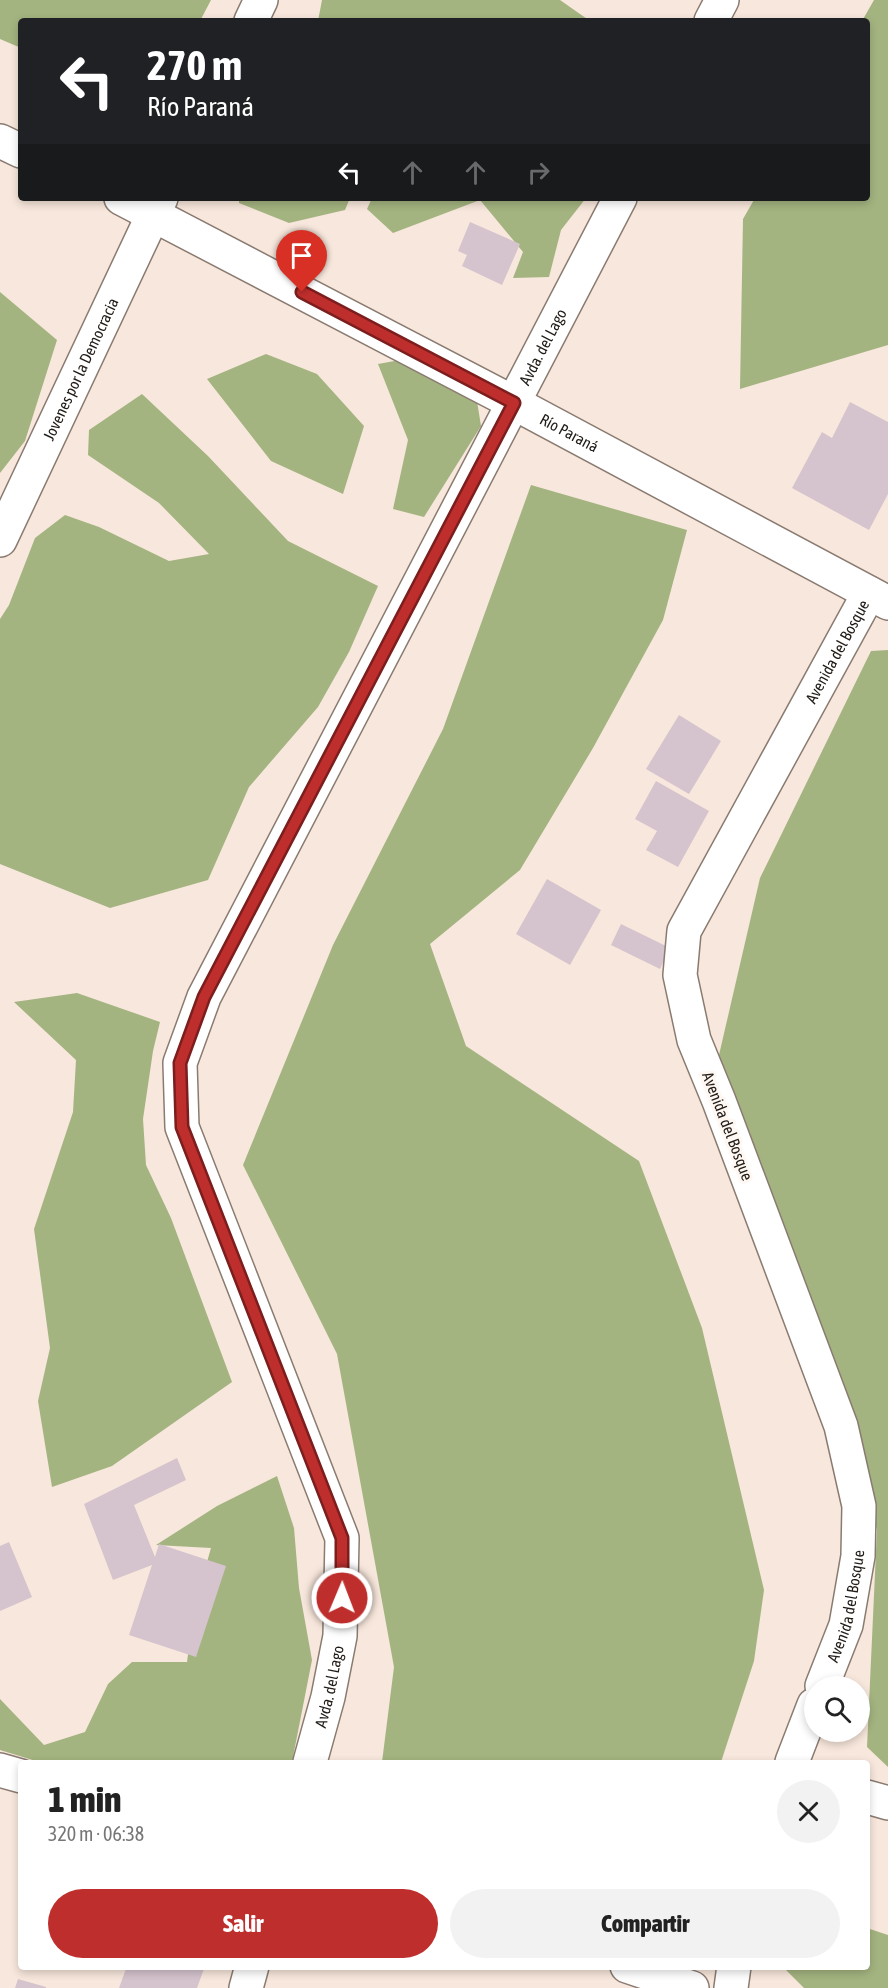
<!DOCTYPE html>
<html lang="es">
<head>
<meta charset="utf-8">
<style>
  :root { --surface:#fff; --page:#f2f2f2; --text:#222; --muted:#767676; --accent:#bd2e2c }
  body { margin:0; font-family:"Asap Condensed",sans-serif; background:var(--page); color:var(--text); height:100vh; display:flex; flex-direction:column; font-size:22px; white-space:nowrap }
  * { box-sizing:border-box; margin:0 }
  p { font-size:20px; color:var(--muted) }
  .icon { flex:none; width:33px; height:33px; fill:none; stroke:currentColor; stroke-width:2; stroke-linecap:round; stroke-linejoin:round }
  .map { position:relative; flex:1; overflow:hidden }
  .panel { position:absolute; left:18px; top:1760px; width:852px; height:210px; display:flex; flex-direction:column; background:var(--surface); border-radius:6px; box-shadow:0 3px 9px #0003 }
  .panel>* { flex:none }
  .banner { position:absolute; left:18px; top:18px; width:852px; height:183px; border-radius:6px; box-shadow:0 3px 9px #0003; background:#202124; color:#fff; overflow:hidden }
  .fabs { position:absolute; left:804px; top:1676px; display:grid; gap:12px }
  .fabs a { display:grid; place-items:center; width:66px; height:66px; border-radius:50%; background:var(--surface); box-shadow:0 3px 9px #0003; font-size:30px }
  .pin { position:absolute; display:grid; place-items:center; width:51px; height:51px; color:#fff; margin:-62px -26px; border-radius:50% 50% 50% 0; rotate:-45deg; box-shadow:0 0 6px #0007 }
  .pin .icon { rotate:45deg }
  .me { position:absolute; width:66px; margin:-33px; rotate:1deg; stroke-linejoin:round; filter:drop-shadow(0 0 4px #0008) }
  .turn { display:flex; align-items:center; gap:21px; height:126px; padding:0 30px; font-size:27px }
  .turn .icon { width:78px; height:78px; stroke-width:2.5 }
  .turn b { display:block; font-size:42px; line-height:51px }
  .lanes { display:flex; align-items:center; height:57px; padding:0 30px; background:#0003; justify-content:center; gap:30px; direction:ltr }
  .lanes .off { opacity:.35 }
  .round { display:grid; place-items:center; flex:none; width:63px; height:63px; border-radius:32px; background:var(--page) }
  .overview { display:flex; align-items:center; justify-content:space-between; height:102px; padding:0 30px }
  h1 { font-size:36px; font-weight:800; line-height:45px }
  .cta { display:flex; gap:12px; margin-top:auto; padding:12px 30px }
  .cta a { flex:1; height:69px; border-radius:36px; background:var(--accent); color:#fff; font-size:24px; font-weight:800; line-height:69px; text-align:center }
  .cta a+a { background:var(--page); color:var(--text) }
  .map>svg:first-child { display:block }
</style>
</head>
<body>
<div class="map">
<svg width="888" height="1988" viewBox="0 0 888 1988">
  <rect width="100%" height="100%" fill="#f8e7dc"/>
  <!-- forest -->
  <path fill="#a4b480" d="M0,0H211L200,21H21V48L0,39Z
    M322,0H560L590,21H318Z
    M874,0H888V345L740,389L743,219L755,198H867V21H862Z
    M239,198H350L345,210L289,223L239,203Z
    M372,198H586L561,230L549,277L513,278L523,252L480,200L393,233L367,209Z
    M0,292L57,340L25,441L0,473Z
    M266,354L317,374L364,426L343,494L271,461L207,379Z
    M400,360L477,401L481,426L424,517L393,509L408,440L378,364Z
    M142,394L208,456L288,541L378,586L349,652L318,707L249,787L208,880L110,908L0,864V619L9,605L35,538L65,515L99,527L169,561L209,554L159,503L88,455L89,430Z
    M531,485L687,530L663,620L593,748L520,870L430,944L466,1046L639,1161L702,1328L764,1590L754,1661L721,1762H382L394,1667L337,1354L243,1165L333,945L443,729Z
    M888,650V1767L867,1747L877,1530L813,1307L716,1068L760,878L871,651Z
    M77,993L160,1022L153,1051L143,1119L146,1165L171,1218L232,1382L112,1466L52,1487L38,1401L50,1348L34,1229L73,1112L76,1060L14,1002Z
    M277,1476L294,1528L299,1588L312,1660L292,1762H39L0,1750V1699L44,1745L85,1732L108,1684L132,1662H187L195,1604L211,1548L156,1545L217,1506Z
    M867,1928L888,1935V1988H804L783,1967L867,1966Z"/>
  <!-- building -->
  <path fill="#d5c3cd" d="M470,222L520,244L502,285L462,266L467,255L458,251Z
    M850,402L888,422V494L869,530L792,488L822,432L832,438Z
    M679,715L721,741L689,794L646,769Z
    M656,781L709,811L678,867L646,850L657,831L635,819Z
    M547,879L601,910L570,965L516,934Z
    M621,924L670,948L660,969L611,945Z
    M177,1458L186,1480L134,1505L155,1557L159,1544L226,1566L196,1657L129,1635L152,1565L113,1580L84,1504Z
    M9,1542L32,1597L0,1611V1546Z
    M127,1966H205L197,1988H119Z
    M18,1979L46,1987V1988H15Z"/>
  <g fill="none" stroke-linecap="round" stroke-linejoin="round">
    <!-- street casing -->
    <g stroke="#8a7b71" stroke-width="36">
      <g id="street">
        <path d="M251,21L261,0"/>
        <path d="M711,21L722,0"/>
        <path d="M0,141L21,151"/>
        <path id="s1" d="M121,198L514,403L888,603"/>
        <path id="s2" d="M0,540L161,198"/>
        <path id="s3" d="M822,1686L846,1625L858,1556L859,1506L841,1426L719,1101L694,1040L680,975L684,931L869,593"/>
        <path id="s4" d="M310,1762L328,1697L340,1636L342,1538L182,1127L180,1063L204,997L620,198"/>
        <path d="M792,1762L814,1705"/>
        <path d="M0,1770L21,1776"/>
        <path d="M867,1797L888,1803"/>
        <path d="M627,1966L692,1988"/>
        <path d="M246,1988L252,1966"/>
        <path d="M731,1988L734,1966"/>
      </g>
    </g>
    <!-- street -->
    <use href="#street" stroke="#fff" stroke-width="33"/>
  </g>
  <g fill="none" stroke-linecap="round" stroke-linejoin="round">
    <!-- route casing -->
    <g stroke="#7b1e1d" stroke-width="15">
      <path id="route" d="M302,292L514,403L204,997L180,1063L182,1127L342,1538V1598"/>
    </g>
    <!-- route -->
    <use href="#route" stroke="#bd2e2c" stroke-width="10"/>
  </g>
  <g text-anchor="middle" stroke-width="6" stroke-linejoin="round" paint-order="stroke">
    <!-- street labels -->
    <g font-size="16" fill="#221c18" stroke="#fef7f2">
      <text dy="6" stroke="none"><textPath href="#s4" startOffset="1536">Avda. del Lago</textPath></text>
      <text dy="6" stroke="none"><textPath href="#s2" startOffset="189">Jovenes por la Democracia</textPath></text>
      <text dy="6" stroke="none"><textPath href="#s1" startOffset="506">Río Paraná</textPath></text>
      <text dy="6" stroke="none"><textPath href="#s3" startOffset="1110">Avenida del Bosque</textPath></text>
      <text transform="translate(728 1126) rotate(69)" y="6">Avenida del Bosque</text>
      <text dy="6" stroke="none"><textPath href="#s3" startOffset="84">Avenida del Bosque</textPath></text>
      <text dy="6" stroke="none"><textPath href="#s4" startOffset="78">Avda. del Lago</textPath></text>
    </g>
  </g>
</svg>
<div class="fabs">
<a><svg class="icon" aria-label="search" viewBox="0 0 24 24"><circle cx="10" cy="10" r="6"/><path d="M15 15l6 6"/></svg></a>
</div>
<div class="pin" style="left:302px;top:292px;background:#d93025"><svg class="icon" aria-label="arrive" viewBox="0 0 24 24"><path d="M6 21V4h12l-3 4 3 4H6"/></svg></div>
<svg class="me" style="left:342px;top:1598px" viewBox="-20 -20 40 40"><circle r="17" fill="#bd2e2c" stroke="#fff" stroke-width="3"/><path d="M0-11L8 9 0 5-8 9z" fill="#fff"/></svg>
<div class="banner">
<div class="turn"><svg class="icon" aria-label="left" viewBox="0 0 24 24"><path d="M17 20v-9H6M10 6l-5 5 5 5"/></svg><div><b>270 m</b>Río Paraná</div></div>
<div class="lanes"><svg class="icon" aria-label="left" viewBox="0 0 24 24"><path d="M17 20v-9H6M10 6l-5 5 5 5"/></svg><svg class="icon off" aria-label="ahead" viewBox="0 0 24 24"><path d="M12 20V5M6 11l6-6 6 6"/></svg><svg class="icon off" aria-label="ahead" viewBox="0 0 24 24"><path d="M12 20V5M6 11l6-6 6 6"/></svg><svg class="icon off" aria-label="right" viewBox="0 0 24 24"><path d="M7 20v-9h11M14 6l5 5-5 5"/></svg></div>
</div>
<section class="panel">
<div class="overview"><div><h1>1 min</h1><p>320 m · 06:38</p></div><a class="round"><svg class="icon" aria-label="close" viewBox="0 0 24 24"><path d="M6 6l12 12M18 6L6 18"/></svg></a></div>
<div class="cta"><a>Salir</a><a>Compartir</a></div>
</section>
</div>
</body>
</html>
